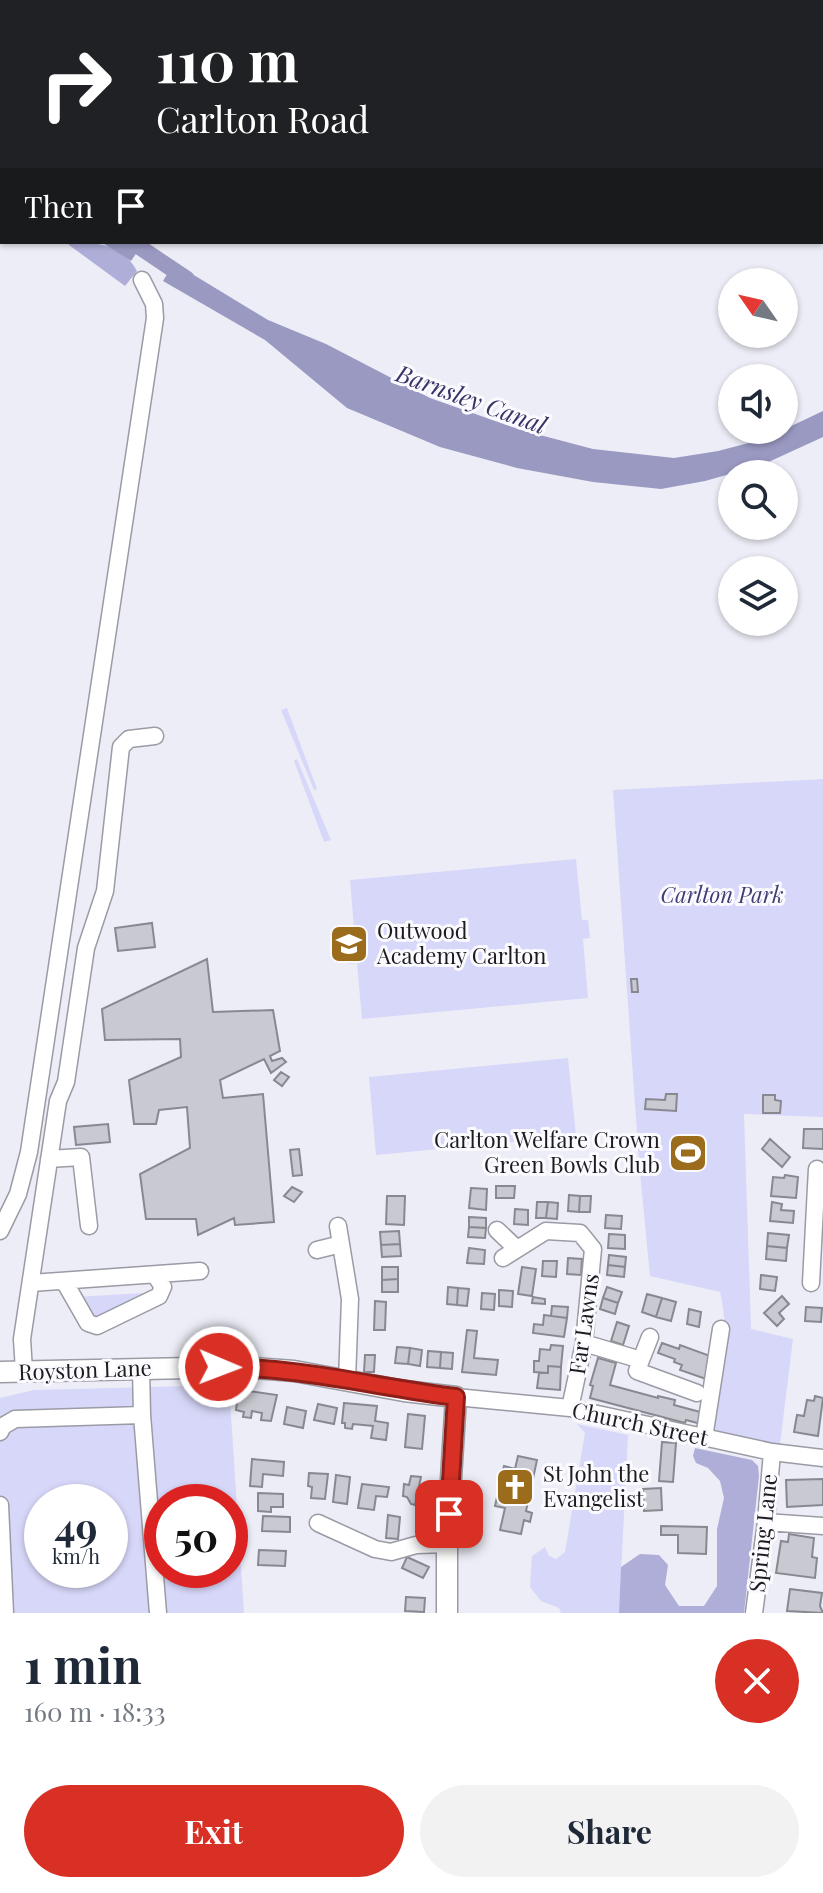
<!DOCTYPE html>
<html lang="en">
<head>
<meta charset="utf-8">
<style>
  :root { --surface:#fff; --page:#f2f2f3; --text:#1f2937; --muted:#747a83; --accent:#d93025 }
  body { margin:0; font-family:"Playfair Display",serif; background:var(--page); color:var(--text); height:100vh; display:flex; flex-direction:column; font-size:30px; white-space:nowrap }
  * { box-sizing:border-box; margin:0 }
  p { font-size:26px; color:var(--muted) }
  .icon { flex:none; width:44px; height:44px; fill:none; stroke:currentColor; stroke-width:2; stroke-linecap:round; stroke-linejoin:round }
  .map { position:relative; height:1613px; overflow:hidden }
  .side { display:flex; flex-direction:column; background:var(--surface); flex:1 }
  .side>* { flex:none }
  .top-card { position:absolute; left:0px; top:0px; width:824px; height:244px; box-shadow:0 2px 6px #0004; background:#202124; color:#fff; overflow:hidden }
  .needle { width:52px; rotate:304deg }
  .buttons { position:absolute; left:718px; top:268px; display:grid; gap:16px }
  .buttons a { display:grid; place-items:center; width:80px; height:80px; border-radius:50%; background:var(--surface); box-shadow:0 2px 6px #0004; font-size:40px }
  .speed { position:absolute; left:24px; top:1484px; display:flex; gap:16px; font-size:40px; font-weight:700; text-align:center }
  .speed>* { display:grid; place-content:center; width:104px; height:104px; border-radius:50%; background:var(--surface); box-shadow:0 2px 6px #0004; line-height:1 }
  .speed small { font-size:20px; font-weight:400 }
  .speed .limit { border:12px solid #d22; background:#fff; color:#111 }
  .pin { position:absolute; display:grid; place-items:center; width:68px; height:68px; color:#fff; margin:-34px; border-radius:16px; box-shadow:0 4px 12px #0006 }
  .me { position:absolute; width:88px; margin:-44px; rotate:91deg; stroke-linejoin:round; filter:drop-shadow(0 0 6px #0008) }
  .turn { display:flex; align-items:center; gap:28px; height:168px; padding:0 24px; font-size:36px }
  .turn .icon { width:104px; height:104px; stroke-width:2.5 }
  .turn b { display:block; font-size:56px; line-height:68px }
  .then { display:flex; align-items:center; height:76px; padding:0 24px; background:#0003; gap:16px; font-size:30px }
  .round { display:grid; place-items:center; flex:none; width:84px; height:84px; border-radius:42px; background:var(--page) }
  .summary { display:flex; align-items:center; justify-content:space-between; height:136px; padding:0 24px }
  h1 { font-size:48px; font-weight:700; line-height:60px }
  .cta { display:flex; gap:16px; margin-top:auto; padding:16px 24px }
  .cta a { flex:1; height:92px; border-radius:48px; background:var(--accent); color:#fff; font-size:32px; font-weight:700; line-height:92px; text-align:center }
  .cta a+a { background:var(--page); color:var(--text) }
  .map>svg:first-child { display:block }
</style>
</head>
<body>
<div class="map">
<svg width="823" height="1613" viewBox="0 0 823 1613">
  <rect width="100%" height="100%" fill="#ededf7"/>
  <!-- green -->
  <path fill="#d7d7f9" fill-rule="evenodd" d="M287,708L317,789L314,790L281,710Z
    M297,759L331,840L324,842L294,761Z
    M823,779V1117L744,1114L751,1329L793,1339L780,1444L714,1432C718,1390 731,1332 720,1292L650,1276L639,1162L613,790Z
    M576,859L582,920H588L590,938L583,939L588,998L362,1019L357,963L349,964L347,941L355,940L350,880Z
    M568,1058L576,1136L376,1155L369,1077Z
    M161,1292L97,1326L75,1297Z
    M229,1385L244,1613H0V1398L34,1390ZM42,1502H110V1570H42ZM162,1502H230V1570H162Z
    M577,1424L628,1435L619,1613H561L559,1608L541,1601L530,1587L532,1556L545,1547L549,1556L556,1559L565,1552L585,1433Z"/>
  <!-- forest -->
  <path fill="#aeaed8" d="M69,242C96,242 122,244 137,271L125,286L69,245Z
    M695,1448L752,1460L758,1466L759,1476L744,1613H619L621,1567L640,1554L659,1555L668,1565L665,1585L679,1606H704L717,1586V1529L724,1498L720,1481L708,1468L696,1463L693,1456Z"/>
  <!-- water -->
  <path fill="#9999c2" d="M101,242H144L131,261Z
    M174,263L268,320L326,344L430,398L521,430L593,449L674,458L718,451L764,439L823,411V437L762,465L705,481L661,489L593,482L517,468L440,447L347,408L265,340L163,281Z"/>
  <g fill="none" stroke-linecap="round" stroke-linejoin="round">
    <!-- canal -->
    <path stroke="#9999c2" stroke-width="16" d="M132,242L187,279"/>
  </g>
  <!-- building -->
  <path fill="#c9c9d2" stroke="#888891" stroke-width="2" d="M152,923L155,947L118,951L115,928Z
    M207,959L213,1012L273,1010L280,1051L270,1056L272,1061L282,1058L286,1062L271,1073L264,1059L220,1080L223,1098L263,1094L274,1222L235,1225L234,1218L198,1235L196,1219H146L140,1174L190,1148L187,1107L159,1110L156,1124H134L129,1080L181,1057L180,1039L105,1040L102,1009Z
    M631,979H637L638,992H632Z
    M281,1072L289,1077L282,1086L274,1080Z
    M666,1094H677L676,1111L645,1109L646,1099L665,1100Z
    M763,1095H775V1100L781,1101L780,1113H763Z
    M108,1124L110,1142L76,1145L74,1127Z
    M804,1129H823V1149L803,1148Z
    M770,1139L790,1157L782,1167L762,1149Z
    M299,1149L302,1175L293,1176L290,1150Z
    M785,1175L798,1177L796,1198L771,1196L773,1177L784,1178Z
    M496,1186H515L514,1198H496Z
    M292,1187L302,1192L294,1202L284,1196Z
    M471,1188L487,1189L486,1210L469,1208Z
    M569,1195L580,1196L579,1212L568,1211Z
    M387,1196H405L404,1225L386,1224Z
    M580,1196H591L590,1212H579Z
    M537,1202H548L546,1218H536Z
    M548,1202L558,1203L557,1219L546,1218Z
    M772,1202L782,1204L781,1210L794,1211L793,1223L770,1221Z
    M515,1209L528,1210V1225L514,1224Z
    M606,1215L622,1216L621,1229L605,1228Z
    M469,1217L486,1218V1228L469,1227Z
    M469,1227L486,1228L485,1238L468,1237Z
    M399,1231L400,1244L381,1245L380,1232Z
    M768,1233L789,1235L787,1248L767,1246Z
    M609,1234L625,1235V1249L608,1248Z
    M400,1244L401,1256L382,1257L381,1245Z
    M767,1246L787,1248L786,1261L766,1259Z
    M469,1248L485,1250L484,1264L467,1263Z
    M609,1255L626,1257L625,1267L608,1265Z
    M568,1258L582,1259L581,1275L567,1274Z
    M543,1261H557L556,1277L542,1276Z
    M608,1265L625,1267L624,1277L607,1275Z
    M382,1267H398V1279L382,1280Z
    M522,1267L536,1269L532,1296L518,1294Z
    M761,1275L777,1277L775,1291L760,1289Z
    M398,1279V1292H382V1280Z
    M448,1287L458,1288L457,1305L447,1304Z
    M607,1287L622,1292L618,1303L603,1298Z
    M458,1288L469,1289L467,1306L457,1305Z
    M499,1290L513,1291L512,1307L499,1306Z
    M482,1293L495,1294L494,1310L481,1309Z
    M647,1294L662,1298L656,1317L642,1312Z
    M782,1296L789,1304L779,1313L784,1319L777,1326L764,1313Z
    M533,1297L545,1299V1304L532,1303Z
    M603,1298L618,1303L615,1314L600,1309Z
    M662,1298L676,1302L671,1321L656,1317Z
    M375,1301L386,1302L385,1330H374Z
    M552,1306L568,1307L567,1318L551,1316Z
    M806,1307L822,1308L821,1322L805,1321Z
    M689,1309L701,1312L699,1327L687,1324Z
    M544,1315L567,1318L564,1337L533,1333L534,1324L543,1325Z
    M617,1322L629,1326L623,1345L611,1341Z
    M467,1330L477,1331L474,1358L498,1360L496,1375L462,1372Z
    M662,1343L679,1349L680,1345L713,1357L706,1379L680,1370L682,1365L674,1362L675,1359L658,1353Z
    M551,1345L563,1346L561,1367L548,1366V1373L534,1372V1361H539L540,1349L550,1350Z
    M397,1347L410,1348L408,1364L395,1363Z
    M410,1348L422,1350L420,1366L408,1364Z
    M428,1351L441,1352L440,1368L427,1367Z
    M441,1352L453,1353L452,1369L440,1368Z
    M365,1355H375L374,1372H364Z
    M598,1358L616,1363L610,1385L658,1398V1396L675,1400L674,1405L704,1413L701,1424L686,1420L685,1423L590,1398L593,1386L590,1385Z
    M548,1366L561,1367L560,1390L537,1388L539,1373H548Z
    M248,1391L277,1395L271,1421L261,1420L262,1413L252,1411L251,1418L243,1417L244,1412L236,1410L238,1394L247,1395Z
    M815,1396L823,1398L818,1436L794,1432L797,1415L804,1416L807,1400L814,1401Z
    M344,1403L377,1406L375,1421L388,1423L386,1440L371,1438L373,1426L353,1424L352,1429L345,1428V1423H342Z
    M318,1404L337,1408L334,1424L314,1420Z
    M287,1407L306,1411L303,1428L284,1424Z
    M408,1414L425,1416L422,1449L405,1447Z
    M662,1442L676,1443L673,1482L659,1481Z
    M518,1456L537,1460L526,1511L532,1513L530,1522L524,1520L521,1534L500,1530L505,1508L495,1506L504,1466L515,1469Z
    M252,1459L284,1462L283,1476L263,1474L262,1487L250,1486Z
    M309,1473L328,1474L325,1499L311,1498L312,1487L308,1486Z
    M336,1475L350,1477L347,1504L333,1502Z
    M411,1476L421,1477L415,1505L411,1504L407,1497L403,1496L404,1484L409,1485Z
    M823,1479V1505L787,1507L786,1480Z
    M362,1484L389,1487L387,1497L376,1496L374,1510L358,1508Z
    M661,1488L662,1510L644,1511L643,1489Z
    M258,1493L283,1494V1507H271V1512L258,1511Z
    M388,1515L400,1517L398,1539L386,1538Z
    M263,1516L290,1517V1532L262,1531Z
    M661,1526L707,1527L706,1554L678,1553V1535H661Z
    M789,1534L814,1538L812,1557L817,1558L815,1578L776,1573L781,1541L788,1542Z
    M259,1550L286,1551L285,1566L258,1565Z
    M407,1557L429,1567L423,1578L402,1568Z
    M790,1589L822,1593L820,1606L823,1613L787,1611Z
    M406,1597L425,1598L424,1612L405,1611Z"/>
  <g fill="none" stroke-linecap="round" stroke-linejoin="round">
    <!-- minor casing -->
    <g stroke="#9a9ba4" stroke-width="19">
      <path id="minor" d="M49,1159L81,1157L89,1226
        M816,1187L817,1169
        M338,1226L350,1299L347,1380
        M497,1230L517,1249
        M0,1231L18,1194L29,1152L155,318L154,304L142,280
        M317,1250L341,1244
        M503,1258L546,1231L580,1233L593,1249L584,1343L570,1408
        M64,1281L88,1323L97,1326L159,1296L163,1287L155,1275
        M31,1283L200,1271
        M811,1283L816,1187H823
        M584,1343L641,1360L637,1371L697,1393
        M641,1360L650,1337
        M141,1368L142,1415
        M24,1371L22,1339L58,1101L66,1082L86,948L105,891L121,747L129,739L155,736
        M456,1397L570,1408L772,1452L823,1458
        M0,1432L3,1426L15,1419L142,1415L158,1613
        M704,1438L721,1329
        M0,1505L5,1613
        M766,1522L823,1526
        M318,1523L375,1549L391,1552L416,1545L447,1544
        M754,1613L766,1522L772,1452"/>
    </g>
    <!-- major casing -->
    <g stroke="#9a9ba4" stroke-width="23">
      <path id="major" d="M0,1372L239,1367L294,1371L404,1391L456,1397L447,1544V1613"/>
    </g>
    <!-- minor -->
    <use href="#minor" stroke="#fff" stroke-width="16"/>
    <!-- major -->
    <use href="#major" stroke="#fff" stroke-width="20"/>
  </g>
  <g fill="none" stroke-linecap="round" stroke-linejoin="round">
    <!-- route casing -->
    <g stroke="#8d1f18" stroke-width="20">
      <path id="route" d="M219,1367C299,1367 377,1387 456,1397L449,1514"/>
    </g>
    <!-- route -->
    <use href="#route" stroke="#d93025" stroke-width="14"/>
  </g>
  <!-- icons -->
  <defs>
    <g id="school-square" transform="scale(2)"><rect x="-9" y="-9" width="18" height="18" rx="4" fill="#9a6c1c" stroke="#fbfbff"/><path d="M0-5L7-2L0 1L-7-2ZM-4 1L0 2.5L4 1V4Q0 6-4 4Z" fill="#fff"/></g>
    <g id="stadium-square" transform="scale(2)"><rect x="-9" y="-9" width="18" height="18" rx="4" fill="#9a6c1c" stroke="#fbfbff"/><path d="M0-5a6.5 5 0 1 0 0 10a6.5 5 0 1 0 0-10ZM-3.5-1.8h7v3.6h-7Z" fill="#fff"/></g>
    <g id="church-square" transform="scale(2)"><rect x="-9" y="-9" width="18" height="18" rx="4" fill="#9a6c1c" stroke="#fbfbff"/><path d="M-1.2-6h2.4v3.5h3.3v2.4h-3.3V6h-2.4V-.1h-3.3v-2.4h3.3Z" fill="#fff"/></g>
  </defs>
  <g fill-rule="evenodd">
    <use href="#school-square" x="349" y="944"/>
    <use href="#stadium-square" x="688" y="1153"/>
    <use href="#church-square" x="515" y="1487"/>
  </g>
  <g text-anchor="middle" stroke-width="6" stroke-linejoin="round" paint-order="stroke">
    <!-- park labels -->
    <g font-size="22" font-style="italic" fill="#423e74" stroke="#fbfbff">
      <text x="722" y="903">Carlton Park</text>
    </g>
    <!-- poi labels -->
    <g font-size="22" fill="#1c1c1f" stroke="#fbfbff" text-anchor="start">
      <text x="377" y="939">Outwood<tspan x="377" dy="25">Academy Carlton</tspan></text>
      <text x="660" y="1148" text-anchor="end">Carlton Welfare Crown<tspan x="660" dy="25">Green Bowls Club</tspan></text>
      <text x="543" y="1482">St John the<tspan x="543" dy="25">Evangelist</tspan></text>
    </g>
    <!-- street labels -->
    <g font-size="22" fill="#1c1c1f" stroke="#fbfbff">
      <text transform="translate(584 1324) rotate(-82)" y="8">Far Lawns</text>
      <text transform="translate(85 1370) rotate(-2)" y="8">Royston Lane</text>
      <text transform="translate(640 1424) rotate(12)" y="8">Church Street</text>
      <text transform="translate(763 1533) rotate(-84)" y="8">Spring Lane</text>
    </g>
    <!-- water labels -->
    <g font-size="24" font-style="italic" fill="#373367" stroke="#fbfbff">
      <text transform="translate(471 400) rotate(20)" y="8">Barnsley Canal</text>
    </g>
  </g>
</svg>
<div class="buttons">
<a><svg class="needle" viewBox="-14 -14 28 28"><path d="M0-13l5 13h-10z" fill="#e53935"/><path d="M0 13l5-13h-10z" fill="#747a83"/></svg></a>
<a><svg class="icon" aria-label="sound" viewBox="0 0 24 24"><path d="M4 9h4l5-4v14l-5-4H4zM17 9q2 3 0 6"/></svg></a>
<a><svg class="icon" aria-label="search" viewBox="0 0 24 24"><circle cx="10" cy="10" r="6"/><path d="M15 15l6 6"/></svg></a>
<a><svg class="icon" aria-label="layers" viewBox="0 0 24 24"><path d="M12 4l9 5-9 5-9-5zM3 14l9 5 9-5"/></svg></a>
</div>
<div class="speed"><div>49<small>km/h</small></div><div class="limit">50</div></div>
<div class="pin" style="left:449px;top:1514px;background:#d93025"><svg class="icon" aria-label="arrive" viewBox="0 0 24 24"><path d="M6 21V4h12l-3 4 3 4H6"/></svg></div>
<svg class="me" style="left:219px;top:1367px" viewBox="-20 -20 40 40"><circle r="17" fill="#d93025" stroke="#fff" stroke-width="3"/><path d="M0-11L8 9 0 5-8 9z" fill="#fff"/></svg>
<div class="top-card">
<div class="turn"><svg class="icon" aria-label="right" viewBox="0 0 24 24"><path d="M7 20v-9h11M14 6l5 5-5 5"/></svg><div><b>110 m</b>Carlton Road</div></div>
<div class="then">Then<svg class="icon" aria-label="arrive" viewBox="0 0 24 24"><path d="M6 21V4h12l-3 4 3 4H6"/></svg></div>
</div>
</div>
<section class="side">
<div class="summary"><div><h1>1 min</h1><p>160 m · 18:33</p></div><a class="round" style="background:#d93025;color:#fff"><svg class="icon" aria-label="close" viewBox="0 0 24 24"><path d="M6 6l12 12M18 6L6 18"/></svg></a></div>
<div class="cta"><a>Exit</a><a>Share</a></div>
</section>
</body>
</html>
